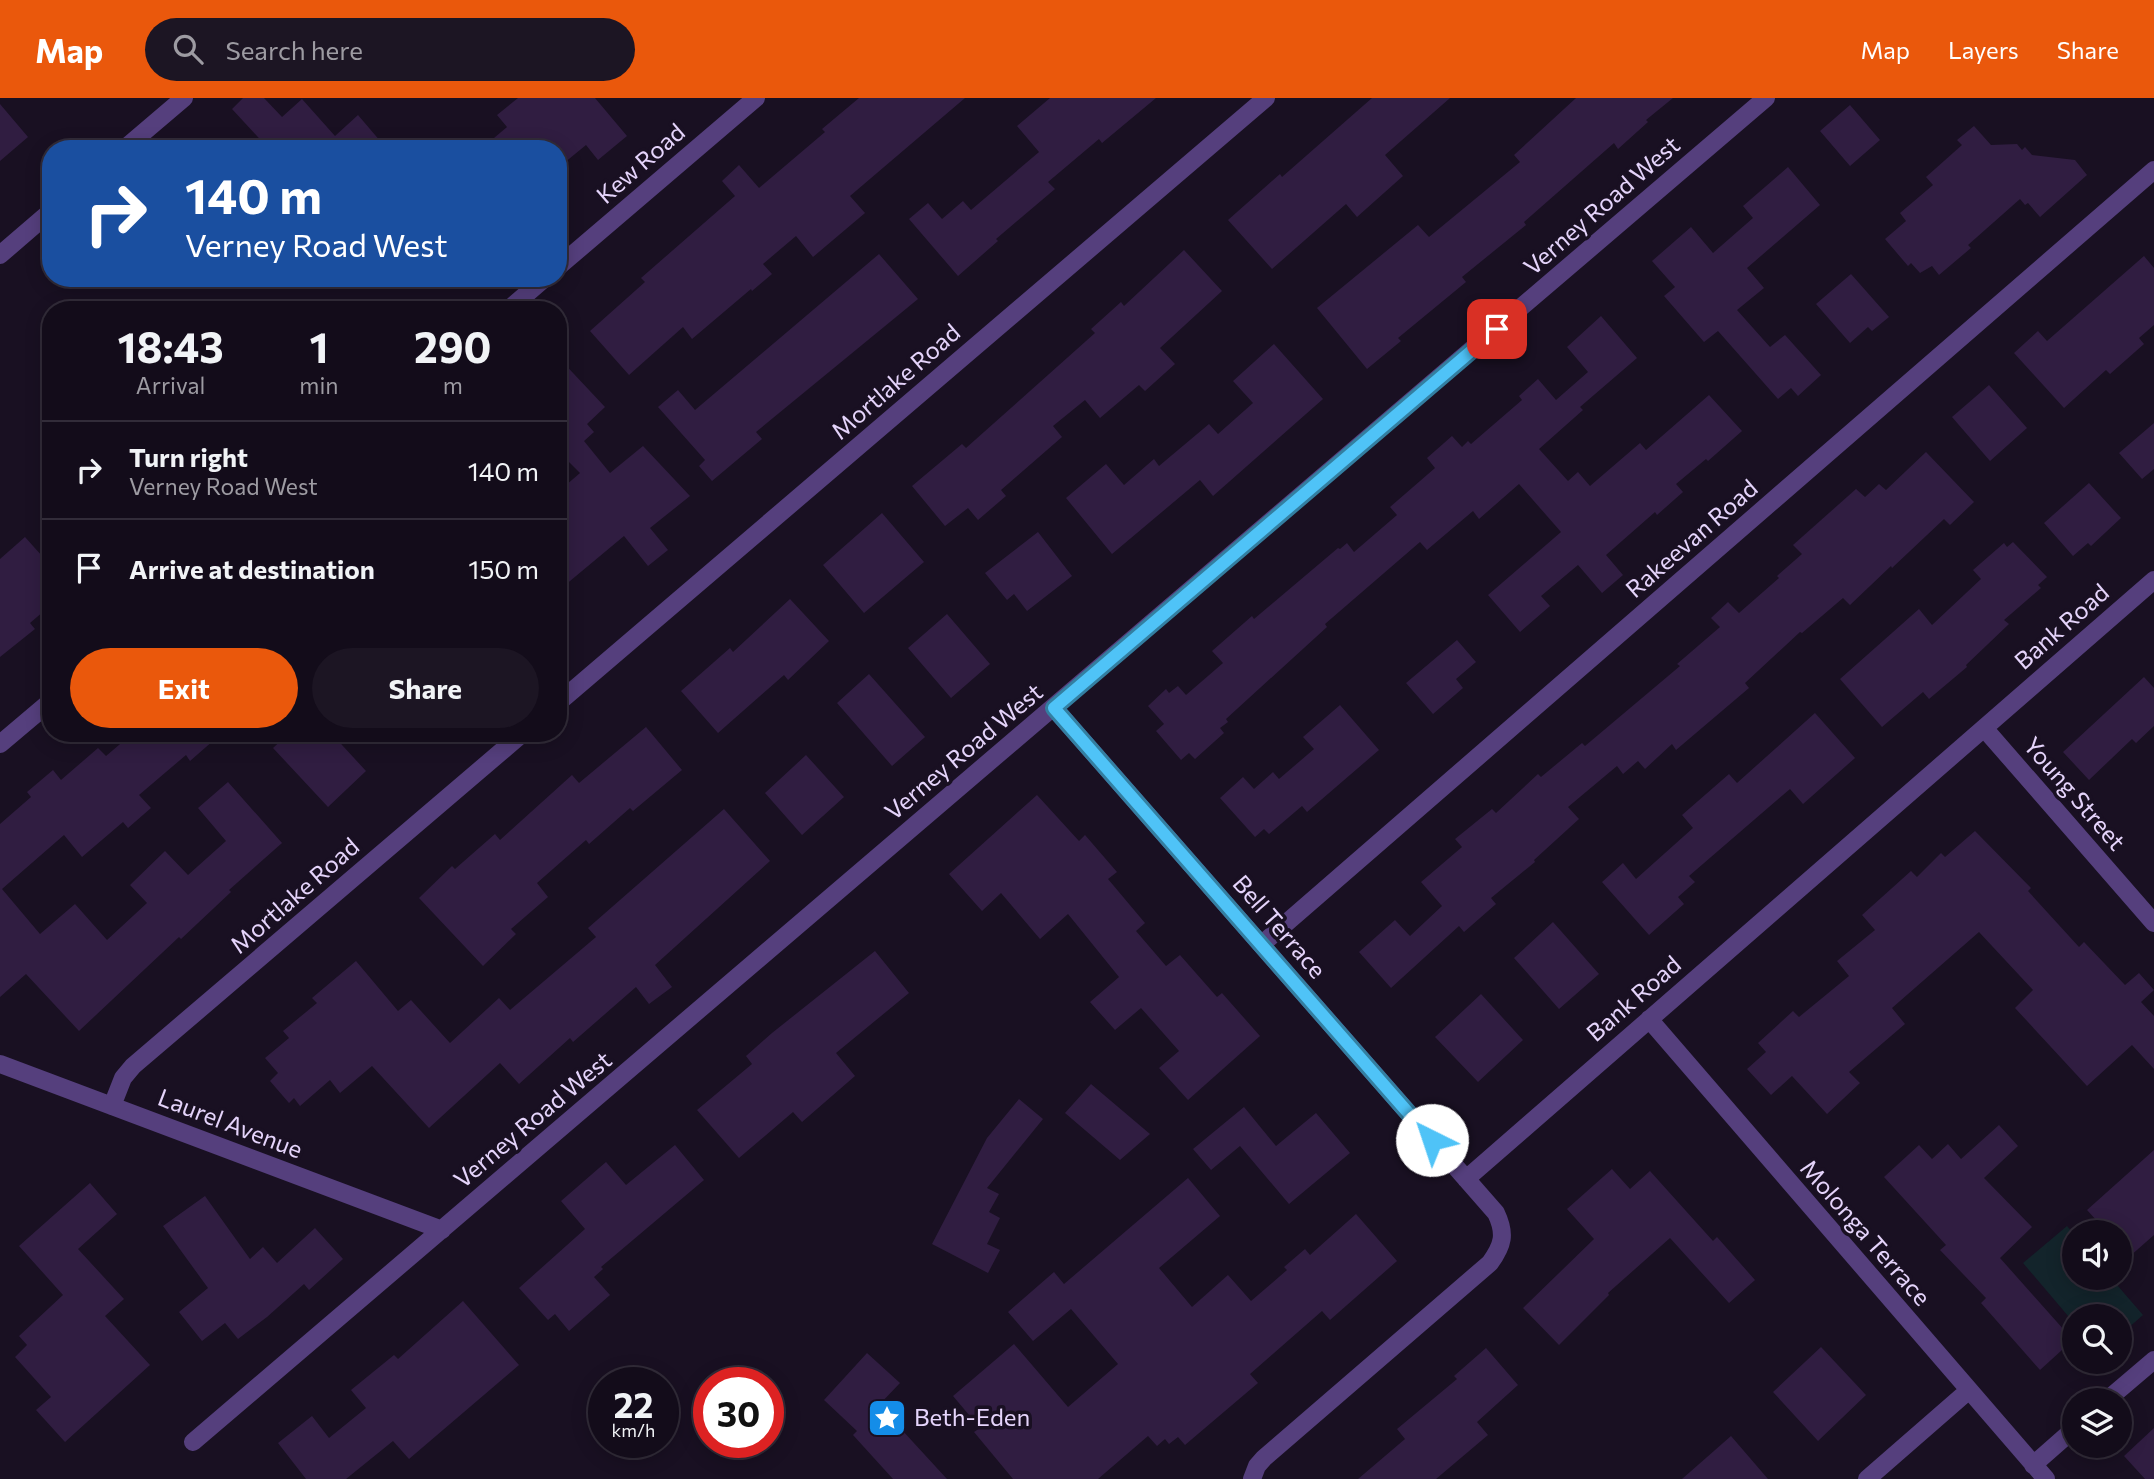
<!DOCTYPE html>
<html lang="en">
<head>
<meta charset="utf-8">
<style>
  :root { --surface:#130c1a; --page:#1c1523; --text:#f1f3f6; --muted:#9d9ba2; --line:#322c39; --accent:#ea580c }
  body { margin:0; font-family:Commissioner,sans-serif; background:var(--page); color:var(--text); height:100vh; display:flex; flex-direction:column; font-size:26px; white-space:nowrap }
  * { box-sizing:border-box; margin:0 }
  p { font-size:23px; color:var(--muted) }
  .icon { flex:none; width:38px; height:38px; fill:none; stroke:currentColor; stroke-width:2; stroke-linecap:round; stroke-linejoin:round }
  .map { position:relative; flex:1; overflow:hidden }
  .details { position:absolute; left:42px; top:203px; width:525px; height:441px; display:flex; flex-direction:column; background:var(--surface); border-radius:28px; box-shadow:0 4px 18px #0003,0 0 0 2px var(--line) }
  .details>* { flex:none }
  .guide { position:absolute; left:42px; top:42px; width:525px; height:147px; border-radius:28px; box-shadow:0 4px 18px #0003,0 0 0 2px var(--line); background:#1a4fa0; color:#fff; overflow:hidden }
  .fabs { position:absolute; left:2062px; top:1122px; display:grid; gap:14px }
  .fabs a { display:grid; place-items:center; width:70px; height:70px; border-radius:50%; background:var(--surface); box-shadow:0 4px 18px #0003,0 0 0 2px var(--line); font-size:35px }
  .speed { position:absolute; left:588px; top:1269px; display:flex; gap:14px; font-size:35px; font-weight:700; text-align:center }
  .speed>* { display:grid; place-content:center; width:91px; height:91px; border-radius:50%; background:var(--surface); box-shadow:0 4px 18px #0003,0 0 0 2px var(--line); line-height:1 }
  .speed small { font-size:18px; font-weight:400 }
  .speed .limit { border:10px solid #d22; background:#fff; color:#111 }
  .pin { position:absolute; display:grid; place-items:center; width:60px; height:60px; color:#fff; margin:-30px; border-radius:14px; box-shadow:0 4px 10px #0006 }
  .me { position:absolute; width:77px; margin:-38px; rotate:319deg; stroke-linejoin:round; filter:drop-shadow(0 0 5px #0008) }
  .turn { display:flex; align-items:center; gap:24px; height:147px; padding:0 28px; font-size:32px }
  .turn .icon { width:91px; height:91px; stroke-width:2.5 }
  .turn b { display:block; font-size:49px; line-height:60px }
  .eta { display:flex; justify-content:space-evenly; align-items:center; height:119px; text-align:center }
  .eta b { font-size:42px; font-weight:700; line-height:49px }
  .primary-button { display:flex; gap:14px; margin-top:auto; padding:14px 28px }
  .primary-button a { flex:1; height:80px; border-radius:42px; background:var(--accent); color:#fff; font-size:28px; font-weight:700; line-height:80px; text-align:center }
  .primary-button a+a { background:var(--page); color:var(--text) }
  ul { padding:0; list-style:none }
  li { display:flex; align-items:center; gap:21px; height:98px; padding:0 28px; border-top:2px solid var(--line) }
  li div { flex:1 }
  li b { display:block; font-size:26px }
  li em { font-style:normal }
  header { display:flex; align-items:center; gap:42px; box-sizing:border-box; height:98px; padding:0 35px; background:var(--accent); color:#fff }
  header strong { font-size:33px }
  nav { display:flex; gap:38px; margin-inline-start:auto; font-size:24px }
  .search { width:490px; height:63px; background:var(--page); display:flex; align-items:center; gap:18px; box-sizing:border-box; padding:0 24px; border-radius:38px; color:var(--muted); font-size:26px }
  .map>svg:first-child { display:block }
</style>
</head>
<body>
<header>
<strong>Map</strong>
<div class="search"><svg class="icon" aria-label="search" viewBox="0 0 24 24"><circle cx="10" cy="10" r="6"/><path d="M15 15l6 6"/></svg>Search here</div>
<nav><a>Map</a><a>Layers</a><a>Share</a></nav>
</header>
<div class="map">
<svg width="2154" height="1381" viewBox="0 0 2154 1381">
  <rect width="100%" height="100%" fill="#191022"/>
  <!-- green -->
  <path fill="#13242b" d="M2067,1128L2074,1136V1180H2111L2143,1217L2119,1238V1218H2074V1225L2023,1165Z"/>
  <!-- building -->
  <path fill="#301d41" d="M243,0H264L282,19L302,1L335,38L358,17L387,51H269L232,11Z
    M518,0H595L627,38L598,62L586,47L558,70V51H481L507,29L497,17Z
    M859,0H965L850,98L865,115L813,159L796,138L763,166L772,176L752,193L751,191L692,241L683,229L629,277L590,233L645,184L641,180L735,98L722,83L739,67L759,90L825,34L822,31Z
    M1050,0H1156L1102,45L1099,41L1048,84L1055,91L996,141L998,143L958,178L909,121L928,105L942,121L963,103L971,112L1039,54L1017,28Z
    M1372,0H1450L1385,57L1403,78L1357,119L1346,106L1272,171L1228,122L1280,76L1282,79Z
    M1576,0H1673L1646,22L1648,24L1618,51L1614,45L1524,124L1526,127L1462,179L1466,184L1398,240L1401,243L1367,271L1317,210L1418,127L1429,139L1520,64L1514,57Z
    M0,6L28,39L0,63Z
    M1850,7L1880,42L1850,68L1820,33Z
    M1974,28L1991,47L2017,46L2022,52L2025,49L2032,57L2075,62L2087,77L2040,119L2028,105L2025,107L2020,101L1968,147L1971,150L1939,177L1932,168L1920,175L1911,165L1908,168L1885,141L1906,123L1900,115L1933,87L1926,79L1962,47L1957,42Z
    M1788,69L1820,107L1747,170L1764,190L1737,212L1770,249L1785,237L1821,277L1798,298L1791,290L1778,301L1718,233L1704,244L1664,198L1675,189L1652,163L1691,129L1713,155L1753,120L1743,108Z
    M1184,152L1222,193L1160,250L1175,266L1145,293L1139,287L1100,320L1085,302L1053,328L1062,339L1001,392L1006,398L978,422L968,410L945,428L912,388L962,346L966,350L1095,235L1091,231L1121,204L1124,208Z
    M879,156L918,201L756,334L762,341L712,383L699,368L705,362L658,309L678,292L695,312Z
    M2144,158L2154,170V227L2139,240L2144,246L2110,276L2106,272L2064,310L2014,255L2038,233L2047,243Z
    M1851,176L1889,219L1872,233L1868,229L1850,245L1816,206Z
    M1601,218L1637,260L1580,309L1583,312L1539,351L1568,383L1578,374L1590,388L1640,345L1646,352L1709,297L1742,333L1708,363L1706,361L1676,386L1683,394L1657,417L1655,414L1606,457L1623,477L1602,495L1578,467L1541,498L1550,508L1520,534L1488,497L1561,434L1519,386L1479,421L1473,413L1427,452L1420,444L1325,526L1327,529L1226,621L1228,624L1220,630L1224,635L1195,661L1189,655L1181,662L1156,633L1164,626L1148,608L1166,591L1169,595L1178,588L1186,597L1223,565L1212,553L1252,518L1254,521L1338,450L1340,451L1347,445L1354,454L1397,417L1390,409L1435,370L1427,360L1452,338L1462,349L1468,343L1471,346L1522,302L1519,298L1538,281L1556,302L1588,274L1567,249Z
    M1274,246L1323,301L1213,398L1200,382L1112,456L1066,400L1106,366L1124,387L1154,361L1159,368L1209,326L1218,336L1253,305L1233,283Z
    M558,259L605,309L587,326L594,334L584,343L610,375L643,348L690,398L650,430L668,452L648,468L624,438L558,493V394L580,375L558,353Z
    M1989,287L2027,330L1990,363L1952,319Z
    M2154,325V371L2142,381L2119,355Z
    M1926,354L1974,404L1950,427L1944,421L1892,470L1891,468L1850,507L1843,500L1802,535L1800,534L1745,585L1749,590L1676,652L1672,646L1645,671L1638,663L1623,676L1617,668L1568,709L1579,721L1534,762L1535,764L1491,800L1496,806L1464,834L1459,828L1391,890L1359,854L1395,822L1410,838L1442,808L1421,784L1462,749L1455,741L1492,711L1496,715L1538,676L1541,679L1582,645L1585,648L1680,568L1677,566L1720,529L1711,520L1728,504L1739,515L1779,480L1777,478L1802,456L1793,447L1856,391L1865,399L1879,386L1886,392Z
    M2089,385L2121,420L2091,448L2088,445L2073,458L2044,425Z
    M882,415L924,464L864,515L823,467Z
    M1038,434L1072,478L1027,513L1014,496L1007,502L985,475Z
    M25,439L51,468V507L30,525L35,531L0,559V461Z
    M2013,444L2047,479L2038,487L2041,490L2004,522L2009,526L1966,567L1967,569L1929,601L1923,594L1882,629L1840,581L1919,511L1932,527L1981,481L1973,472L2004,445L2007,449Z
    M790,501L829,543L788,582L784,577L718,635L681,593L730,550L733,554Z
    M947,516L990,566L951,600L908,550Z
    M1457,542L1476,564L1456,581L1463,590L1433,616L1406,585Z
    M869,576L925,639L892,668L837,605Z
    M2144,579L2154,590V628L2136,645L2132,641L2089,682L2063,654Z
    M1340,607L1379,652L1307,714L1302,708L1269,736L1264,731L1255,739L1220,700L1243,679L1254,691L1273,674L1279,681L1314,651L1303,639Z
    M1815,615L1855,660L1803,706L1790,691L1689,778L1695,784L1678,799L1684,806L1649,837L1602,784L1623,765L1636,781L1693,730L1682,717L1729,676L1737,685Z
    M646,629L682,672L633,713L630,710L589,746L586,742L537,785L548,799L511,831L516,836L483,868L419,800L452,768L455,771L495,736L500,742L572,677L579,685Z
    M133,635H222L190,663L186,657L139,697L151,710L128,730L123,724L82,759L64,737L2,791L40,836L75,806L107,842L147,805L130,787L165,753L188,777L226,743L198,710L228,684L282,745L229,792L231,794L181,841L179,839L79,933L26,876L0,899V726L31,699L27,694L53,672L61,682L98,650L106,658Z
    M289,635H331L366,673L328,709L273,650Z
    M806,657L844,699L802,737L765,695Z
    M1037,697L1079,743L1085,737L1117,774L1108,781L1145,825L1136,833L1166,868L1180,857L1217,899L1222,895L1260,938L1188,1002L1159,970L1179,953L1141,910L1115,932L1090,904L1119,879L1068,816L1040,841L1001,795L982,813L949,776Z
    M724,711L770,763L655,867L672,889L649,906L636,889L573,944L570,940L519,986L500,965L429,1030L372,968L340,995L330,982L300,1008L294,1000L289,1005L270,983L278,975L265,960L289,940L283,933L317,905L312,900L356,863L398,913L411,902L450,945L499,900L510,912L596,839L588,830Z
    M1975,733L2031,790L2028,793L2079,849L2084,844L2125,887L2139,875L2154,892L2141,904L2154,918V971L2132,947L2087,988L2015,910L2033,892L1979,834L1892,910L1905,926L1849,974L1860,985L1827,1016L1792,978L1771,997L1747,971L1766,954L1758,945L1793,913L1799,919L1849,878L1837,863L1875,832L1862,817L1911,773L1917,779L1941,755L1945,759Z
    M1553,824L1599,876L1559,911L1514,860Z
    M875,853L909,895L836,955L855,978L802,1024L793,1014L739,1060L697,1012L752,966L746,958L772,935Z
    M1481,896L1523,942L1478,984L1435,939Z
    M1091,986L1150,1036L1120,1062L1065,1015Z
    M1019,1001L1043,1021L987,1090L999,1096L989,1114L1000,1120L987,1146L1000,1152L988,1175L932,1146L987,1040Z
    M1244,1009L1276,1048L1316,1015L1350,1055L1289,1106L1240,1048L1211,1072L1193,1051Z
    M1999,1027L2018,1048L1984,1080L2032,1129L2000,1160L2073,1242L2040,1272L1981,1205L1986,1200L1940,1152L1946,1147L1884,1079L1919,1047L1932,1061L1948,1046L1961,1061Z
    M675,1047L704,1082L601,1169L603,1171L594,1179L610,1197L569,1233L555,1216L548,1222L519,1190L585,1131L561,1103L606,1064L626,1087Z
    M2154,1052V1137L2129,1159L2119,1148V1134H2107L2087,1112Z
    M1612,1071L1630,1091L1650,1073L1713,1143L1717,1139L1755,1182L1729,1205L1670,1140L1608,1195L1609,1197L1559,1247L1523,1210L1594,1141L1567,1111Z
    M1188,1080L1220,1118L1159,1170L1192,1209L1228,1177L1251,1203L1287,1172L1284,1169L1305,1151L1310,1157L1356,1116L1397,1163L1330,1222L1322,1213L1250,1276L1258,1285L1185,1347L1178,1339L1169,1346L1165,1341L1157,1348L1148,1338L1098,1381H1013L974,1334L980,1330L953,1298L1014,1246L1068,1309L1118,1266L1071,1211L1033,1243L1008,1214L1054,1174L1064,1186Z
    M90,1085L117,1116L78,1151L124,1201L105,1218L150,1267L65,1344L36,1312L51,1299L15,1259L27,1247L19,1238L63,1197L19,1148Z
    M205,1098L250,1161L263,1149L277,1165L315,1130L343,1161L309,1192L304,1186L267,1219L238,1241L225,1225L202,1243L179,1214L208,1190L163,1128Z
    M463,1203L519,1267L409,1361L393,1343L346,1381H306L278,1345L312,1318L329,1340L366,1310L351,1292L394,1257L398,1261Z
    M1821,1249L1866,1297L1818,1343L1773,1294Z
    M1486,1250L1518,1287L1477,1324L1488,1337L1436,1381H1358L1405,1341L1397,1331L1457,1281L1454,1278Z
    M867,1255L900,1285L879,1307L947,1381H893L853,1337L857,1333L824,1302Z
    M2154,1330V1381H2145L2124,1358Z
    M1731,1338L1768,1381H1682Z"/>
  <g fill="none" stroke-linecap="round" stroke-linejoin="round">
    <!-- minor -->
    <path stroke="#553f7d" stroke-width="18" d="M124,51L184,0
      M0,157L51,113
      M558,169L756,0
      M508,212L545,180
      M558,605L1266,0
      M1054,610L1496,1115C1506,1136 1503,1147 1490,1165L1264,1360L1257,1368L1252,1381
      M1984,630L2154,825
      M0,646L51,603
      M1262,846L2154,72
      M1649,921L2046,1381
      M0,966L442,1132
      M112,1008L123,980L133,968L523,635
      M1466,1081L2154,482
      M2107,1302L2154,1262
      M193,1344L1766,0
      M2033,1367L2074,1331
      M1867,1381L1968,1293"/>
  </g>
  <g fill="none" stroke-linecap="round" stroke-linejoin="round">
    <!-- route casing -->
    <g stroke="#337fa1" stroke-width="18">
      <path id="route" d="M1432,1042L1054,610L1497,231"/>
    </g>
    <!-- route -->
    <use href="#route" stroke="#4fc3f7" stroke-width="12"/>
  </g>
  <!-- icons -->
  <defs>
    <g id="sight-square" transform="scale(2.0125)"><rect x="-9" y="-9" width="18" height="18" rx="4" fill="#148de8" stroke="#191022"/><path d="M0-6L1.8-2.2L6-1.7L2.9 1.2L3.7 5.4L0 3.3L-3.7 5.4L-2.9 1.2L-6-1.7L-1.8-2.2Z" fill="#fff"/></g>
  </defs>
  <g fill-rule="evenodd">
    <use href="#sight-square" x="887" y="1320"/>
  </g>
  <g text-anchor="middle" stroke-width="7" stroke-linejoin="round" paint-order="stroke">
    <!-- street labels -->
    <g font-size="24" fill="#e5d4fb" stroke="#191022">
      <text transform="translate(641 66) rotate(-41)" y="8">Kew Road</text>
      <text transform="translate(1602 108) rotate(-41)" y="8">Verney Road West</text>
      <text transform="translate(896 284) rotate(-41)" y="8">Mortlake Road</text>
      <text transform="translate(1692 441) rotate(-41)" y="8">Rakeevan Road</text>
      <text transform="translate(2062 529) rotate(-41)" y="8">Bank Road</text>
      <text transform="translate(964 654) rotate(-40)" y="8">Verney Road West</text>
      <text transform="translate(2074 696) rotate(49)" y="8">Young Street</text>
      <text transform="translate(295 798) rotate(-41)" y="8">Mortlake Road</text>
      <text transform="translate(1279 829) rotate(49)" y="8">Bell Terrace</text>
      <text transform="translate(1634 901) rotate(-41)" y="8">Bank Road</text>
      <text transform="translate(533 1022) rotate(-40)" y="8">Verney Road West</text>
      <text transform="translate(230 1026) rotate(21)" y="8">Laurel Avenue</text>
      <text transform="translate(1865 1135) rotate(49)" y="8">Molonga Terrace</text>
    </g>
    <!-- poi labels -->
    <g font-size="24" fill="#e5d4fb" stroke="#191022" text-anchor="start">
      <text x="914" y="1328">Beth-Eden</text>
    </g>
  </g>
</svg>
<div class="fabs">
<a><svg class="icon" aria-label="sound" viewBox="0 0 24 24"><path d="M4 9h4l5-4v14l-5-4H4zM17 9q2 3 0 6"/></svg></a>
<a><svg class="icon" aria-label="search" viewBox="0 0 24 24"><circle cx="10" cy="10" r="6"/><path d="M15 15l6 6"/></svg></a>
<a><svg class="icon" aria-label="layers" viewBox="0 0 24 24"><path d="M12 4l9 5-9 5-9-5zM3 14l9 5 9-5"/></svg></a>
</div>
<div class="speed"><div>22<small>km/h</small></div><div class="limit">30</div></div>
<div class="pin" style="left:1497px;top:231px;background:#d93025"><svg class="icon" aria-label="arrive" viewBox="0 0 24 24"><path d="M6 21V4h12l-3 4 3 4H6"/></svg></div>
<svg class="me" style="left:1432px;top:1042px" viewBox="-20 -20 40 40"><circle r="19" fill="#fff"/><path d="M0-13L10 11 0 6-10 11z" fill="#4fc3f7"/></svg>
<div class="guide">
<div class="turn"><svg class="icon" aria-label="right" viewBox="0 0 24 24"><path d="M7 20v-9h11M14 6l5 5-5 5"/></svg><div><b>140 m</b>Verney Road West</div></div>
</div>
<section class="details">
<div class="eta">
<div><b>18:43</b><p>Arrival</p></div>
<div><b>1</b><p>min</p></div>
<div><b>290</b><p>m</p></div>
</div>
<ul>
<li><svg class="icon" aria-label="right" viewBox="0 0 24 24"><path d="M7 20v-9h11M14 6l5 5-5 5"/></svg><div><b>Turn right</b><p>Verney Road West</p></div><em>140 m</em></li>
<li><svg class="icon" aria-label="arrive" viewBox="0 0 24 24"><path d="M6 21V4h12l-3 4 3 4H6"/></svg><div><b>Arrive at destination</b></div><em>150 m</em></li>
</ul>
<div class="primary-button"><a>Exit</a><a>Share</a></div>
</section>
</div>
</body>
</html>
